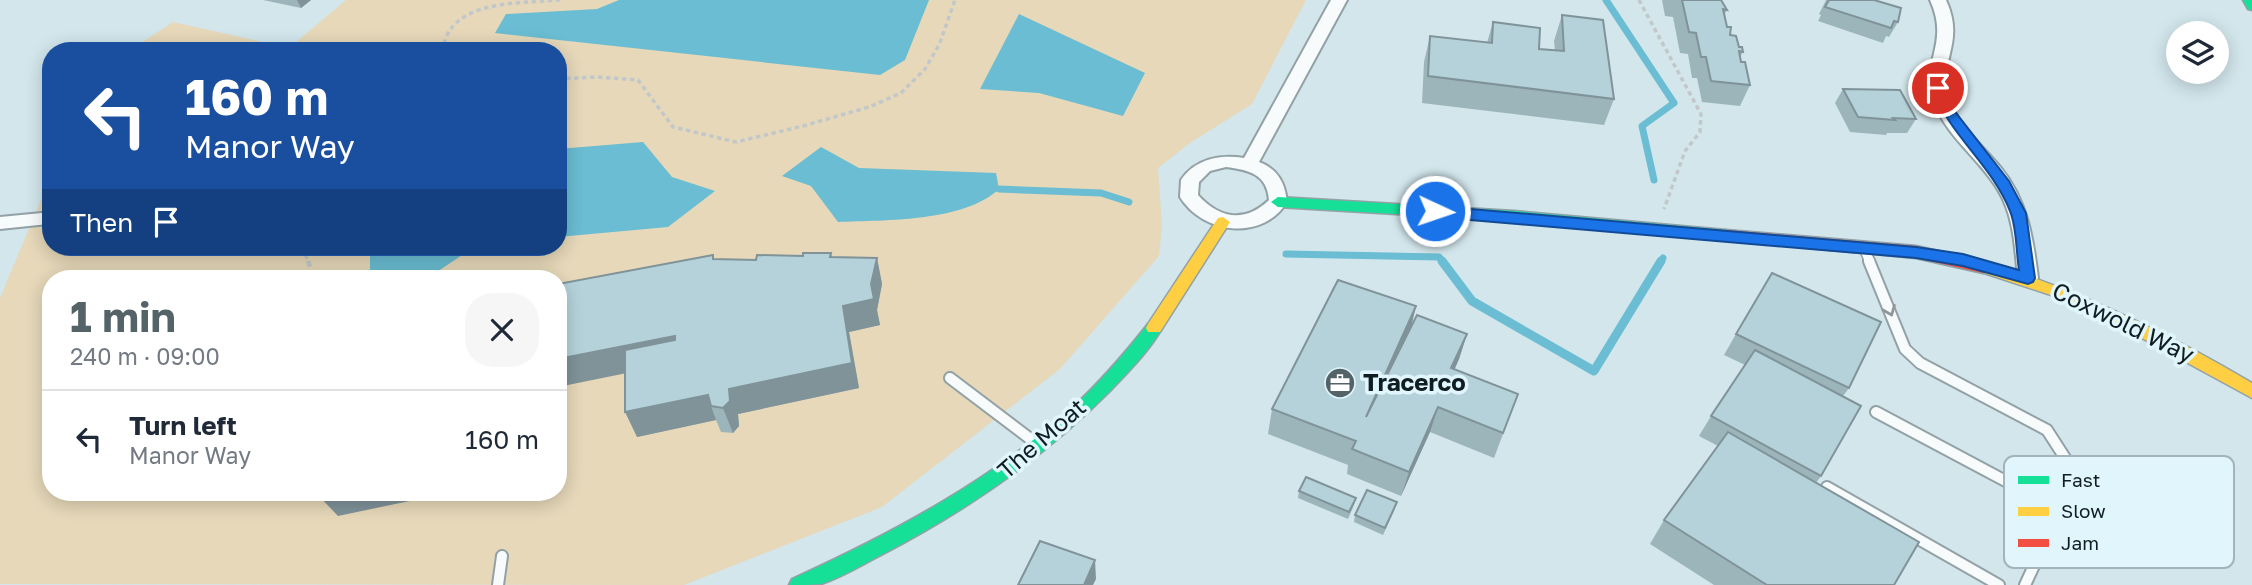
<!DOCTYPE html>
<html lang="en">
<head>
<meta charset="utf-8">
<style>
  :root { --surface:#fff; --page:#f6f6f7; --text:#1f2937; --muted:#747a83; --line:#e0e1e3; --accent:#546368 }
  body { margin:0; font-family:"Golos Text",sans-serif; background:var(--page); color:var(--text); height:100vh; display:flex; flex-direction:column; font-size:26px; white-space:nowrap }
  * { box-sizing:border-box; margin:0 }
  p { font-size:23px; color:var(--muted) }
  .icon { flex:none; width:38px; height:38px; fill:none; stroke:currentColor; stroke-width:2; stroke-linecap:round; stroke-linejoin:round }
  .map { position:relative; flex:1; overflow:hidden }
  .sheet { position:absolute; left:42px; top:270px; width:525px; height:231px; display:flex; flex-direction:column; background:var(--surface); border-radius:28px; box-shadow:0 4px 18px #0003 }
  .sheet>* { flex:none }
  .guide { position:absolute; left:42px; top:42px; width:525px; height:214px; border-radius:28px; box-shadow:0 4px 18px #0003; background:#1a4fa0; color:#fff; overflow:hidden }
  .controls { position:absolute; left:2166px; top:21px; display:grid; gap:14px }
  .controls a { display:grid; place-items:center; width:63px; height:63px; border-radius:50%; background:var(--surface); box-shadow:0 4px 18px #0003; font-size:35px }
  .pin { position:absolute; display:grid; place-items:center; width:60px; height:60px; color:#fff; margin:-30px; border:4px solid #fff; border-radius:50%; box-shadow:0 2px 7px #0007 }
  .me { position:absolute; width:77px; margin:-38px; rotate:93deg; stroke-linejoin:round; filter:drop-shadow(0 0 5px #0008) }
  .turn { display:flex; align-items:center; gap:24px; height:147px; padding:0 28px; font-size:32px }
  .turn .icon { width:91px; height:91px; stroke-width:2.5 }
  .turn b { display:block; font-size:49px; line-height:60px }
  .then { display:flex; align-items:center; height:66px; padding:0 28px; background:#0003; gap:14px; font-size:26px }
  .round { display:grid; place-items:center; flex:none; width:74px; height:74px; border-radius:28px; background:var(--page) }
  .overview { display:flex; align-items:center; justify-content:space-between; height:119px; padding:0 28px }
  h1 { font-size:42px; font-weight:700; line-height:52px; color:var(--accent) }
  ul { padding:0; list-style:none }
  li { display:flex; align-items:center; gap:21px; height:98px; padding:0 28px; border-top:2px solid var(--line) }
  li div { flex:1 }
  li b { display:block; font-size:26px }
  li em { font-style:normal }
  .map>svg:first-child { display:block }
</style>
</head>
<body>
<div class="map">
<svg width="2252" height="585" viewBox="0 0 2252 585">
  <rect width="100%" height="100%" fill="#d2e6ec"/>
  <!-- green -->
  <path fill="#e6d8b9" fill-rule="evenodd" d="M346,0H1306L1252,104L1190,143L1158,168L1162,225L1159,256L1060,369L882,507L684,585L0,584V298L51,176V247H558V51H129L173,22L289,48ZM51,278H558V492H51Z"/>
  <!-- water -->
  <path fill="#6abdd2" d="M619,0H929L905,60L880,75L495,33L506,14L597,9Z
    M1019,14L1145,73L1123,116L1039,93L980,89Z
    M643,142L672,177L715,191L668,227L558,237V149Z
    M821,147L859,168L996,173L999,189C964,222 885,220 838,222L811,186L782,176Z
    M370,247H474L428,278L370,271Z"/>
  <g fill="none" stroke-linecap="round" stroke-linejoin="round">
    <!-- stream-far1 -->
    <path stroke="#6abdd2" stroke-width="7" d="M1606,0L1674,103L1642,126L1654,180
      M999,189L1101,193L1129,202
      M1286,254L1439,257L1443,262
      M1660,262L1663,258"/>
    <!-- stream -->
    <path stroke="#6abdd2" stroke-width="9" d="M1442,261L1472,301L1594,371L1661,261"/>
    <!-- lane-far1 casing -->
    <g stroke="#92a1a5" stroke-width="12">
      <path id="lane-far1" d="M1864,248L1870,262"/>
    </g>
    <!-- lane casing -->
    <g stroke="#92a1a5" stroke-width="14">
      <path id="lane" d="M1869,261L1905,349L1920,363L2047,430L2076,475L2025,585
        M950,378L1037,444
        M1876,412L2060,510
        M1827,487L1999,585
        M498,585L502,556"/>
    </g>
    <!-- street casing -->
    <g stroke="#92a1a5" stroke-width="4">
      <path id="street" d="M1331,0H1347L1259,162C1278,169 1285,183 1287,202C1262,242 1203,234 1180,197L1181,180C1195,159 1220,154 1244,158ZM1226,167C1249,170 1267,174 1269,200C1245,223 1220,219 1198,195L1199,182L1210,171Z
        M1930,0H1946C1966,44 1937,60 1949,99C1958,126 1983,146 2001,168C2027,200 2033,237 2038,278L2035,283H2021L2018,278C2015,248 2014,216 1998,190C1979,158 1944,135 1933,99C1921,60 1950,44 1930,0Z
        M42,213L51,218L48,224L0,229V217Z"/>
    </g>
    <!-- fast casing -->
    <g stroke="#92a1a5" stroke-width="3">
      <path id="fast" d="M2243,0H2252V10L2248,9Z
        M1278,197L1514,211L1726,230L1734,235L1726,240L1514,221L1278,207L1271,202Z
        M1154,322L1160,324L1162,328C1150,350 1129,371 1111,390C1045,457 967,510 883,554C863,564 843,577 821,584C812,585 799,585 789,585L792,579C893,533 990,481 1073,407C1101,381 1125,353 1148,324Z"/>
    </g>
    <!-- slow casing -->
    <g stroke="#92a1a5" stroke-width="3">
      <path id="slow" d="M1223,217L1230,222L1160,332H1148L1146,328L1148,324L1218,218Z
        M1983,261C2079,290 2166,332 2252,383V398L2116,324L2048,294L1978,271L1975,267Z"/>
    </g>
    <!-- jam casing -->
    <g stroke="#92a1a5" stroke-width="3">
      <path id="jam" d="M1726,230L1916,246L1983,261L1991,267L1983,273L1916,258L1726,240L1718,235Z"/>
    </g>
    <!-- path-far1 -->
    <path stroke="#c2c8c9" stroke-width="3.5" stroke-dasharray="4.5 3.5" stroke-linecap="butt" d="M1639,0L1701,114L1700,132L1685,151L1664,209
      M441,51C444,44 446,36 450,30C471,0 526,3 560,0
      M558,79L597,77L638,80L673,127L736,142L803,126L869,107L901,93L925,69L939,45L955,0
      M303,247L308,262"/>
    <!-- path -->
    <path stroke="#c2c8c9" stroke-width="4.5" stroke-dasharray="6 3.5" stroke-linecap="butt" d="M308,261L314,278"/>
    <!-- lane-far1 -->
    <use href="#lane-far1" stroke="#f8fbfc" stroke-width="9"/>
    <!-- lane -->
    <use href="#lane" stroke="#f8fbfc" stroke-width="10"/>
    <!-- street -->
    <use href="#street" fill="#f8fbfc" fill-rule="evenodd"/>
    <!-- fast -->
    <use href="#fast" fill="#16e098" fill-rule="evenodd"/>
    <!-- slow -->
    <use href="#slow" fill="#ffcf43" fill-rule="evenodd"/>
    <!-- jam -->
    <use href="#jam" fill="#f24e42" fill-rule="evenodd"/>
  </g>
  <!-- wall -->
  <path fill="#9cb5bb" d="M263,0H311L301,8Z
    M1662,0H1721L1727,10L1724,15L1730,35L1743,52L1740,57L1750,85L1740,106L1702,102L1697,78H1692L1688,54L1680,53L1673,17L1665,16Z
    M1826,0H1874L1898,22L1889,37L1886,36L1883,43L1818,21L1821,15L1819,14Z
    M1562,15L1614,99L1604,125L1422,103L1424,62L1430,36L1487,43L1493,22L1539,49L1555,51L1554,41Z
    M1843,89L1916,119L1907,133H1887L1886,135L1850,132L1835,103Z
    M831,253L832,257L877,258L882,284L877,310L880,325L849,332L859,388L738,414L739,426L733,433L721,432L716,420L637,437L713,255L714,259L756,260Z
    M1416,306L1410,329L1467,334L1459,359L1454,369L1518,394L1494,458L1430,432L1401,496L1347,474L1348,465L1268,434L1272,409Z
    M1736,334L1849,388L1843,396L1821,476L1816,483L1894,585H1714L1650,544L1664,520L1718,446L1699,436L1711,416L1745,365L1724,355Z
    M1299,491L1356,498L1354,505L1348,519L1298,498Z
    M1395,509L1383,535L1354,522L1355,515Z"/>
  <!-- shaded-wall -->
  <path fill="#7f9399" d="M297,0H311L301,8Z
    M877,258L882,284L877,310L880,325L849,332L859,388L738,414L739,426L733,433L723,408L729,389L871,284Z
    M1416,306L1410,332L1366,417Z
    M1467,334L1459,359L1444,394L1451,368Z
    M675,336L686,361L558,387V359Z
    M708,395L711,406L716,420L637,437L625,412Z
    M1438,407L1430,432L1401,496L1409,472Z
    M315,492H443V494L338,516Z
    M1095,560L1096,579L1093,585H1084Z"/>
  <!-- building -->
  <path fill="#b5d2da" stroke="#7f9399" stroke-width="2" d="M1682,0H1721L1727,10L1723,9L1727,27H1731L1730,35L1736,36L1739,47H1742L1743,52L1739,51L1741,62H1745L1750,85L1711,81L1706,57H1701L1696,33L1689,32Z
    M1828,0H1874L1901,8L1898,22L1894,21L1891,28L1825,7L1829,0Z
    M1562,15L1603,20L1614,99L1428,76L1430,36L1492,43L1493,22L1540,28L1539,49L1564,51Z
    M1843,89L1900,90L1916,119L1893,118L1895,120L1858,117Z
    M803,253H831L830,257L877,258L871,284L874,299L843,306L852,363L729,389L730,401L723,408L711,406L708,395L625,412V350L675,340V336L558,359V284L713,255V259L756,260L757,255L803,256Z
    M1772,273L1881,322L1849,388L1736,334Z
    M1338,280L1416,306L1366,417L1417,315L1467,334L1451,368L1518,394L1503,433L1438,407L1409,472L1352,449L1356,441L1272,409Z
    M1755,350L1861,406L1821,476L1711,416Z
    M1728,432L1919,542L1894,585H1767L1664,520Z
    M1306,477L1356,498L1349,512L1299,491Z
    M1367,490L1397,502L1385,528L1355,515Z
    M322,492H346L321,497Z
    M1040,541L1095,560L1084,585H1018Z"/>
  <!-- one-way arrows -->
  <defs><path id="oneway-chevron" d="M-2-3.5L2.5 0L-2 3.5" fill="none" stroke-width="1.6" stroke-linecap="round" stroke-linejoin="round" transform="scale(1.75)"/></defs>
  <use stroke="#909799" href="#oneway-chevron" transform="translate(1890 311) rotate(68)"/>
  <!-- route -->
  <path fill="#1a73e8" stroke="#114b97" stroke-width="2" d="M1938,84L1943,85L1953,109L2009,181L2026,213L2035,278L2033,282L2028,284L1963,266L1916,258L1435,217L1428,211L1435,206L1916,247L1963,254L2019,270C2016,251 2017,228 2010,211C1992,165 1949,135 1932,88Z"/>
  <!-- icons -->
  <defs>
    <g id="office-disc" transform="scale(1.575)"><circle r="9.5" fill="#546368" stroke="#e1f6fc"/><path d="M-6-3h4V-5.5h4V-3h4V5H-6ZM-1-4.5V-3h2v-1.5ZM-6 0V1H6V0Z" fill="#fff"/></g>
  </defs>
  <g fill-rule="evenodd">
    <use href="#office-disc" x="1340" y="383"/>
  </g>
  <g text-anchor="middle" stroke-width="7" stroke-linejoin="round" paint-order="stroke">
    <!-- street labels -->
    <g font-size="24" fill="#101d21" stroke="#e1f6fc">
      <text transform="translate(2123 323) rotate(26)" y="8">Coxwold Way</text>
      <text transform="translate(1042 439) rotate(-41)" y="8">The Moat</text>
    </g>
    <!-- poi labels -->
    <g font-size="24" font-weight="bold" fill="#101d21" stroke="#e1f6fc" text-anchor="start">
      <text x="1363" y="391">Tracerco</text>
    </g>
  </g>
  <!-- legend -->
  <rect x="2004" y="456" width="230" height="112" rx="10" fill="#e1f6fc" stroke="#a2b5ba" stroke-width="2"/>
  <rect x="2018" y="476" width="31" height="8" fill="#16e098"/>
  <rect x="2018" y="507" width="31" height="9" fill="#ffcf43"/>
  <rect x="2018" y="539" width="31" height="8" fill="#f24e42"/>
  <g font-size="19" fill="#101d21">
    <text x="2061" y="487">Fast</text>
    <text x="2061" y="518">Slow</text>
    <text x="2061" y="550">Jam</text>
  </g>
</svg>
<div class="controls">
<a><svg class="icon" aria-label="layers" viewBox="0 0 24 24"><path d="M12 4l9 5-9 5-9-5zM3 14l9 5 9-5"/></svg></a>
</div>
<div class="pin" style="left:1938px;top:88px;background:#d93025"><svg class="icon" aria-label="arrive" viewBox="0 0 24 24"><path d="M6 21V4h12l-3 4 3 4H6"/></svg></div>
<svg class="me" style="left:1435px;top:211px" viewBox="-20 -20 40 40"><circle r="17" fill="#1a73e8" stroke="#fff" stroke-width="3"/><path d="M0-11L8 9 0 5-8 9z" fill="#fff"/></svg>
<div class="guide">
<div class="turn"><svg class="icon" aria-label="left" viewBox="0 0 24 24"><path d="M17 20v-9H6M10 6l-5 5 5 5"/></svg><div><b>160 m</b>Manor Way</div></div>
<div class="then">Then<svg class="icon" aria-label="arrive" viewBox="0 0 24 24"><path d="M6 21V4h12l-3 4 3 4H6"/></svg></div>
</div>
<section class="sheet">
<div class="overview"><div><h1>1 min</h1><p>240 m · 09:00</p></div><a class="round"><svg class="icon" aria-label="close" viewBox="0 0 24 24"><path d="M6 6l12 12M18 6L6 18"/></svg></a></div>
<ul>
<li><svg class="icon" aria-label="left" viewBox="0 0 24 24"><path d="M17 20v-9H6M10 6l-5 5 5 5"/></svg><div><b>Turn left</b><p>Manor Way</p></div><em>160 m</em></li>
</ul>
</section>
</div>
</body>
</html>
